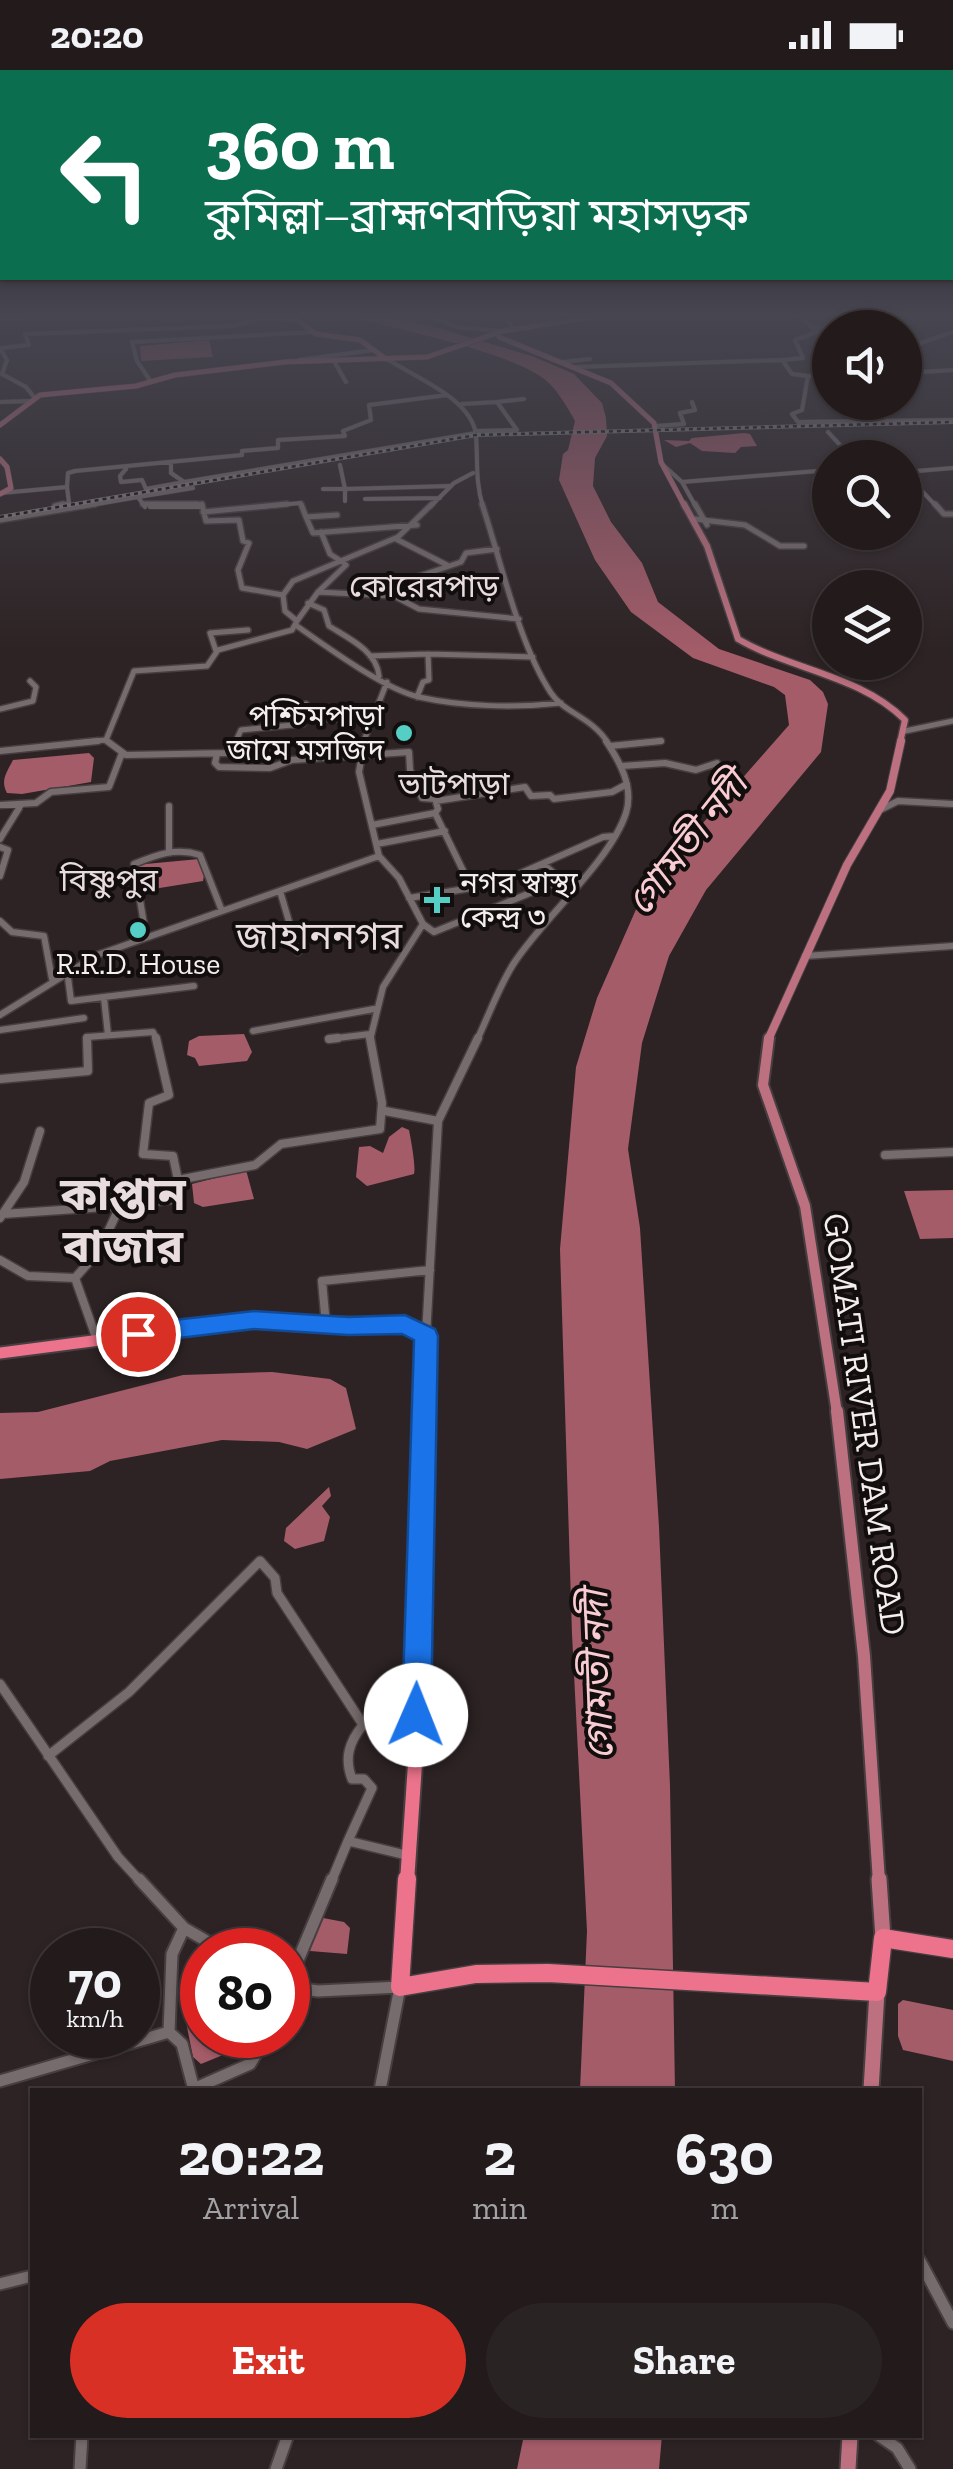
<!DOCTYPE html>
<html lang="en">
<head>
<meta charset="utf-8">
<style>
  :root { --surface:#221a1b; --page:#2a2324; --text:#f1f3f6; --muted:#a2a1a3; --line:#3f383a; --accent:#d93025 }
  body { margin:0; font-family:"Zilla Slab","Noto Sans Bengali",serif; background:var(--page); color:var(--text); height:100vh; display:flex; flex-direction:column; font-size:38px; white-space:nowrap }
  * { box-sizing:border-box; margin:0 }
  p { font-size:32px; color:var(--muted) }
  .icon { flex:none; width:55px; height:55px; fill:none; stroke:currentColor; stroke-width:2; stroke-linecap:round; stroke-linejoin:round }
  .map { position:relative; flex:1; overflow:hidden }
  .details { position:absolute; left:30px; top:2018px; width:892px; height:350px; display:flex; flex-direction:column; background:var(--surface); border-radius:0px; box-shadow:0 2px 8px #0004,0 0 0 2px var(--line) }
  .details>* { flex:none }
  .hud { position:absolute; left:0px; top:0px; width:955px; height:210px; box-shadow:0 2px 8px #0004,0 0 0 2px var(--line); background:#0b6e4f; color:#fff; overflow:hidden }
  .tools { position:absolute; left:812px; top:240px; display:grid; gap:20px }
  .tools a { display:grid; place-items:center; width:110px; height:110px; border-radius:50%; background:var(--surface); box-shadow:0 2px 8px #0004,0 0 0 2px var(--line); font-size:50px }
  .speed { position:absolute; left:30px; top:1858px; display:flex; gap:20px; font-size:50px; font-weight:700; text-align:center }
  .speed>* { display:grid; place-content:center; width:130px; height:130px; border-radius:50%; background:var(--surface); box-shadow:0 2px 8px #0004,0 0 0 2px var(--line); line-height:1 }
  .speed small { font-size:25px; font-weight:400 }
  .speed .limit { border:15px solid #d22; background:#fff; color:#111 }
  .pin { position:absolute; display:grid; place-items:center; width:85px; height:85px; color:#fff; margin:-42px; border:5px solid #fff; border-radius:50%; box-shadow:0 2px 10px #0007 }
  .me { position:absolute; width:110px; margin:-55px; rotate:1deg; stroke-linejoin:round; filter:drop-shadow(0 0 8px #0008) }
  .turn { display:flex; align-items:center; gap:35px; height:210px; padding:0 40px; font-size:45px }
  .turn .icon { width:130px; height:130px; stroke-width:2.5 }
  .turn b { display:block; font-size:70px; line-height:85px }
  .eta { display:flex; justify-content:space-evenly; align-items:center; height:170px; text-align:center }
  .eta b { font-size:60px; font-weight:700; line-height:70px }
  .action { display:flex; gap:20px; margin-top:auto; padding:20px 40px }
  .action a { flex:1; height:115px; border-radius:60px; background:var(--accent); color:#fff; font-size:40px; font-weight:700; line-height:115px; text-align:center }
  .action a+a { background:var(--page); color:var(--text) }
  .status { display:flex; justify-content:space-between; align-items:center; height:70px; padding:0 50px; background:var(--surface); direction:ltr }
  .status svg { height:28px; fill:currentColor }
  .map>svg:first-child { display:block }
</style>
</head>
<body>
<div class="status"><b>20:20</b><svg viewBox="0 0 49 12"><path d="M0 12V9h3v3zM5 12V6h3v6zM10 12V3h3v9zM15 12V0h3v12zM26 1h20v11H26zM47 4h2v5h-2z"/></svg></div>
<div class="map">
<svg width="953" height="2399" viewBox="0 0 953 2399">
  <rect width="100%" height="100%" fill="#2d2324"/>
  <!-- water -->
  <path fill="#a45c69" d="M349,247H390L441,259L532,286L574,304L602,333L606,348L607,366L595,388L593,416L611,452L642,493L658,532L719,579L810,610L823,622L828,634L821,682L706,820L669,886L642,973L628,1079L640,1158L659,1457L670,1716L675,2020H580L587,1861L572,1564L560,1179L576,997L597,928L645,819L789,655L785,625L774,617L693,588L631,542L595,490L559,410L563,384L568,380L575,351C568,338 559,323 549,313C517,283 394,258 349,247Z
    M209,270L213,287L141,291L140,276Z
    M744,363L750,364L757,376L741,377L735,383L702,381L690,373L676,377L664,370L689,371L692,368Z
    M89,683L94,688L91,712L22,724L7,723C0,710 7,702 13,690Z
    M199,789L205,800L203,811L141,821L135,795Z
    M244,964L252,982L247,991L199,996L195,988L187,985L189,971L199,966Z
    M402,1057L409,1060C411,1070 416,1097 414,1104L367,1116L356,1107L359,1077L370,1076L383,1083L389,1067Z
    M246,1100L254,1129L203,1137L194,1133L192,1114Z
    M953,1120V1168L920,1169L904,1121Z
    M272,1302L330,1309L346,1318L356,1359L307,1379L279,1372L222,1370L110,1391L90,1401L0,1409V1343L38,1342L183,1305Z
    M329,1417L331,1426L322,1436L330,1447L324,1471L295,1479L284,1471L286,1458Z
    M318,1847L344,1852L350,1858L347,1884L310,1881Z
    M903,1930L953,1940V1991L903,1980L898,1966V1934Z
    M202,1933V1965H245V1976L201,1994L193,1987L185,1947L191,1937Z
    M524,2365H662L659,2399H517Z"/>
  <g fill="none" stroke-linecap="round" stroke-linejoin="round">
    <!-- minor-far5 casing -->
    <g stroke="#463e40" stroke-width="5">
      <path id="minor-far5" d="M434,247L457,257L500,261
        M504,247L514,259
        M0,249L27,247
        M814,258H837
        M132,272L313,262
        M132,272L137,291L151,312
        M0,278L7,290L2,304L26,317L34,327
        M2,278L29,275L25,264L233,256L259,249
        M905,287L912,286L906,278L953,262
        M387,289C415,307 472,329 476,365C478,391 475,411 483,437
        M299,290L374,280
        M782,290L803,288L795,270L817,262L801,247
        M334,291L346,312
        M563,292L590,289
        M576,297L782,290L792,304L808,306L802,340L792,344L798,352L953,350
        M905,303L953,300
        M808,306H830
        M0,332L31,331
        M497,332L524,329
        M876,332L887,352
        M462,334L497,332L517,360L476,361
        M656,356L684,354L680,343L695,340L692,332
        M828,362L852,388
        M171,392V403L184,412L476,363
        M662,394L682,412L830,400
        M126,399L120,406L121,412L142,410L146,419L184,412
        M905,402L953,398
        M905,403L937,437
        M682,412L696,437
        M323,419H345L340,395
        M1,423L67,417L68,403L75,401L242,385V381L278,378V370L345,366L343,361L371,350L369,335L447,325
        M138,427L193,418
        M365,429L440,428
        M345,431V419L450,416
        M817,434L830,431
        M55,436L69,433L67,417
        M80,437L138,427L145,437
        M150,437H203
        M260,437L300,433L302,437
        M430,437L454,413L473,403"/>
    </g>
    <!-- minor-far4 casing -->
    <g stroke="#463e40" stroke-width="8">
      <path id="minor-far4" d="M143,434H198
        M202,434L206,451L239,450L243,471L249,473L238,500L242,518L283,525
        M301,434L306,447
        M482,434C501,491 519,575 551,623C564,643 592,647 608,673
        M695,434L707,455
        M935,434L944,444H953
        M55,436L63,434
        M203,442L287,434
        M337,445L306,447L313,463L417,455
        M695,449L745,455L780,476H804
        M0,450L95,434
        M321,462L330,484L344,493
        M396,469L447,495
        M318,522L394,526L399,513L461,492L466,483L497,479
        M394,526L419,539L519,549
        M308,533L324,540L329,556C348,568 377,581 379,606
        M297,551L318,522L346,495
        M297,556C327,577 384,619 419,627C463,637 517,638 561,633
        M216,581L210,563L248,560
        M370,586L428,584
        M417,627L423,612L429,610L428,584L533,587
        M0,639L33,631L36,617L30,611
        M305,649H370
        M905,661L953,651
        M106,670L134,601L207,596L218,580L292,560L297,551L285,541L283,525L293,511L398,467L432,434
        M74,673L106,670L110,673
        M235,673L241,660L303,654L306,634
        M363,673L387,612
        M638,673L661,671"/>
    </g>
    <!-- minor-far3 casing -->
    <g stroke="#463e40" stroke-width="9">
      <path id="minor-far3" d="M107,671L126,685L228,683L236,671
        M610,676L661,671
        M0,681L98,671
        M217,684L215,693L219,697L270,698L292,690L409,682L410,700L422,728L435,729L438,739L435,743L372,755
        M622,696L665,693L696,700L717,693
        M436,731L525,717L531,726L550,725L554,729L612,722L627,714
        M0,735L36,733L51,722L109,717L122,683
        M169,736V781
        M882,739L898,731L953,734
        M435,743L472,819
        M0,769L21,735
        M377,774L445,761
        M0,777L8,780L0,806
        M280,821L298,882
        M409,828L496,814L603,767L615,766
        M0,851L12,862L44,866L52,909
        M423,854L434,862L562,810L543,794
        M146,866L134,794C156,785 176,777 200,785L222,841
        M805,886L953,876
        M67,900L71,931L194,916
        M104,928L108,965
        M0,945L97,885L379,786L359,702L364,671
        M0,960L84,948
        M253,961L374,939
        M329,969L370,964
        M87,970V967L153,962L157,970
        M370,970L383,917L423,854L399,808L379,786
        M477,970C489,945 499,916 514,893C543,848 610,792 626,743C634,717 620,692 606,671"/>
    </g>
    <!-- minor-far2 casing -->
    <g stroke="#463e40" stroke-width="11">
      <path id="minor-far2" d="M156,968L169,1025L149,1033L143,1084L173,1086L178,1110
        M329,969L338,968
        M0,1009L88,1001L87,968
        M385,1041L438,1051
        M885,1085L953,1082
        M3,1144L120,1136
        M0,1148L24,1112L40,1061
        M0,1190L28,1206L75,1208
        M326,1255L322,1211L430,1200
        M426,1266L438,1051L478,968
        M97,1270L75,1208L99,1181L120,1136L176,1129L178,1110L255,1095L281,1074L380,1059L382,1033L370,968"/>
    </g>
    <!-- minor-far1 casing -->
    <g stroke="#463e40" stroke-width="12">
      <path id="minor-far1" d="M0,1614L118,1787L141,1812
        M48,1686L129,1622L260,1491L275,1508L277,1523L362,1653L416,1645
        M348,1771L372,1718L364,1709H352C344,1688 349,1672 363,1655
        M331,1812L348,1771L410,1786"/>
    </g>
    <!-- minor casing -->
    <g stroke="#463e40" stroke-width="15">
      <path id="minor" d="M139,1809L184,1858L222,1880
        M288,1914L332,1809
        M288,1917L318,1921L400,1917L380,2020
        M169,1962L182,1974L193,2016
        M0,2011L169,1962L172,1884L184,1858
        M191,2020L250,1994L267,1965
        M920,2191L953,2253
        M0,2214L32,2206
        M878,2365L897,2378L910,2399
        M80,2399L82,2365
        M276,2399L288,2365"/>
    </g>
    <!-- major-far5 casing -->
    <g stroke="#463e40" stroke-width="6">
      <path id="major-far5" d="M257,247L296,249L316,264L360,270L386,289
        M499,267L611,313L654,353L661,392L685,437
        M0,355L40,325L136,316L175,305L285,292L427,287L503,261L591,247
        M0,389L7,397L11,418L0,424"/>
    </g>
    <!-- major-far4 casing -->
    <g stroke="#463e40" stroke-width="9">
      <path id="major-far4" d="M684,434L707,476L738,569C791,600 860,605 905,650L900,673"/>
    </g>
    <!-- major-far3 casing -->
    <g stroke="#463e40" stroke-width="10">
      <path id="major-far3" d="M768,970L847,795L890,721L901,671"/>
    </g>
    <!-- major-far2 casing -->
    <g stroke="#463e40" stroke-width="14">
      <path id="major-far2" d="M769,968L763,1015L805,1136L837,1343"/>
    </g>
    <!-- major-far1 casing -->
    <g stroke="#463e40" stroke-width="16">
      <path id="major-far1" d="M837,1341L864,1586L879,1812"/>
    </g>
    <!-- major casing -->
    <g stroke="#463e40" stroke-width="19">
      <path id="major" d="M879,1809L883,1868
        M871,2020L877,1922
        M848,2399L850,2365"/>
    </g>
    <!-- highway-far2 casing -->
    <g stroke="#463e40" stroke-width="15">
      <path id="highway-far2" d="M0,1283L254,1250L405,1255L426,1266L424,1343"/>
    </g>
    <!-- highway-far1 casing -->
    <g stroke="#463e40" stroke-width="18">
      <path id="highway-far1" d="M407,1812L415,1694L424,1341"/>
    </g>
    <!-- highway casing -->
    <g stroke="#463e40" stroke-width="21">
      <path id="highway" d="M407,1809L400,1917L476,1904L548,1903L877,1922L883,1868L953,1879"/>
    </g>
    <!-- minor-far5 -->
    <use href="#minor-far5" stroke="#776c6d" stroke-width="4"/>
    <!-- minor-far4 -->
    <use href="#minor-far4" stroke="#776c6d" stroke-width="5"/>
    <!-- minor-far3 -->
    <use href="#minor-far3" stroke="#776c6d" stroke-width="6"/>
    <!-- minor-far2 -->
    <use href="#minor-far2" stroke="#776c6d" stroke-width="8"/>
    <!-- minor-far1 -->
    <use href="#minor-far1" stroke="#776c6d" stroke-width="9"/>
    <!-- minor -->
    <use href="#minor" stroke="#776c6d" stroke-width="11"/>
    <!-- major-far5 -->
    <use href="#major-far5" stroke="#bd707f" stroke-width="5"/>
    <!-- major-far4 -->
    <use href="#major-far4" stroke="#bd707f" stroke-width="6"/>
    <!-- major-far3 -->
    <use href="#major-far3" stroke="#bd707f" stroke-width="8"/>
    <!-- major-far2 -->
    <use href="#major-far2" stroke="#bd707f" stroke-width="10"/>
    <!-- major-far1 -->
    <use href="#major-far1" stroke="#bd707f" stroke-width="12"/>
    <!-- major -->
    <use href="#major" stroke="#bd707f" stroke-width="15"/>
    <!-- highway-far2 -->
    <use href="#highway-far2" stroke="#ec738b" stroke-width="11"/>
    <!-- highway-far1 -->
    <use href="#highway-far1" stroke="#ec738b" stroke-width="14"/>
    <!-- highway -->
    <use href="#highway" stroke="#ec738b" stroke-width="18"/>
    <!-- rail casing -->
    <g stroke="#8b8283" stroke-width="4">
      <path id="rail" d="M0,447L476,365L953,352"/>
    </g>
    <!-- rail -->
    <use href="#rail" stroke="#120e0e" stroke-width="2.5" stroke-dasharray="4" stroke-linecap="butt"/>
  </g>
  <!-- sky -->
  <linearGradient id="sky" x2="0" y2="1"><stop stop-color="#191314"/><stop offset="0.42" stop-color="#464550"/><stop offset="1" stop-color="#464550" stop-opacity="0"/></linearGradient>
  <rect width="953" height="583" fill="url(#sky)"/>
  <!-- route -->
  <path fill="#1a73e8" stroke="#114b97" stroke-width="2.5" d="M254,1241L348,1247L405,1245L435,1259L438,1266L431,1645L426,1655L416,1659L406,1655L402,1645L414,1270L402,1264L348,1265L254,1259L138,1273L129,1270L126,1264L129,1257L138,1254Z"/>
  <!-- markers -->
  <g fill="#55cec6" stroke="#120e0e" stroke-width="4">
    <circle cx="404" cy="663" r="10"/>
    <path d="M432 815h10v10h10v10h-10v10h-10v-10h-10v-10h10z"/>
    <circle cx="138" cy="860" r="10"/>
  </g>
  <g text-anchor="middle" stroke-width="8" stroke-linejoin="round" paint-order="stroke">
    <!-- far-poi labels -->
    <g font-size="30" fill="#f5eeef" stroke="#120e0e" text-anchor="end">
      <text x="384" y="656">পশ্চিমপাড়া<tspan x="384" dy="34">জামে মসজিদ</tspan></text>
      <text x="460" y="823" text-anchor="start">নগর স্বাস্থ্য<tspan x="460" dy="34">কেন্দ্র ৩</tspan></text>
      <text x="138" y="904" text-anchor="middle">R.R.D. House</text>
    </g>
    <!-- far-neighbourhood labels -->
    <g font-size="32" fill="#e9dcde" stroke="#120e0e">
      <text x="424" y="527">কোরেরপাড়</text>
    </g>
    <!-- far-quarter labels -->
    <g font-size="32" fill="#e9dcde" stroke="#120e0e">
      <text x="454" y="725">ভাটপাড়া</text>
      <text x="109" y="821">বিষ্ণুপুর</text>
    </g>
    <!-- street labels -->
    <g font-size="35" fill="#f5eeef" stroke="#120e0e">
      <text transform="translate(865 1354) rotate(82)" y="12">GOMATI RIVER DAM ROAD</text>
    </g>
    <!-- water labels -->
    <g font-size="38" font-style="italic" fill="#f8ccd2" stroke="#120e0e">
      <text transform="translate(687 773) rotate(-52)" y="13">গোমতী নদী</text>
      <text transform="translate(597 1605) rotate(-92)" y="13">গোমতী নদী</text>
    </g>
    <!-- neighbourhood labels -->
    <g font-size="38" fill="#e9dcde" stroke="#120e0e">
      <text x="319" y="879">জাহাননগর</text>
    </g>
    <!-- district labels -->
    <g font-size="45" font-weight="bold" fill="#e9dcde" stroke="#120e0e">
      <text x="123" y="1140">কাপ্তান<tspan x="123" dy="52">বাজার</tspan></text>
    </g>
  </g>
</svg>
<div class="tools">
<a><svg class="icon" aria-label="sound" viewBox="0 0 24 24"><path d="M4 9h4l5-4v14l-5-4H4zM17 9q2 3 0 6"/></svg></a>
<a><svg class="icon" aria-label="search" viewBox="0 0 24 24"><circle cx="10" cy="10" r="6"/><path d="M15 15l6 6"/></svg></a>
<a><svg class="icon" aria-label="layers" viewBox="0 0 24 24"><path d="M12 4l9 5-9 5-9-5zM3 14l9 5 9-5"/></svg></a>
</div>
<div class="speed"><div>70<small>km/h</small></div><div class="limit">80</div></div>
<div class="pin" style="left:138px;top:1264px;background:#d93025"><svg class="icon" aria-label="arrive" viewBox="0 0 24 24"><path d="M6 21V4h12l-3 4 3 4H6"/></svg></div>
<svg class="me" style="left:416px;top:1645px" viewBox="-20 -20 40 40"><circle r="19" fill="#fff"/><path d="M0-13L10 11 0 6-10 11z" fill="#1a73e8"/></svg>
<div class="hud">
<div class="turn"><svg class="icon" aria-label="left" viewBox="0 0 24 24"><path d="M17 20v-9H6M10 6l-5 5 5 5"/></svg><div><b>360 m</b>কুমিল্লা–ব্রাহ্মণবাড়িয়া মহাসড়ক</div></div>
</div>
<section class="details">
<div class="eta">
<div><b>20:22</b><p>Arrival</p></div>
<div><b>2</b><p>min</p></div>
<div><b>630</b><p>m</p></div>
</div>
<div class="action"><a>Exit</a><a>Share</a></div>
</section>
</div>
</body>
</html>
